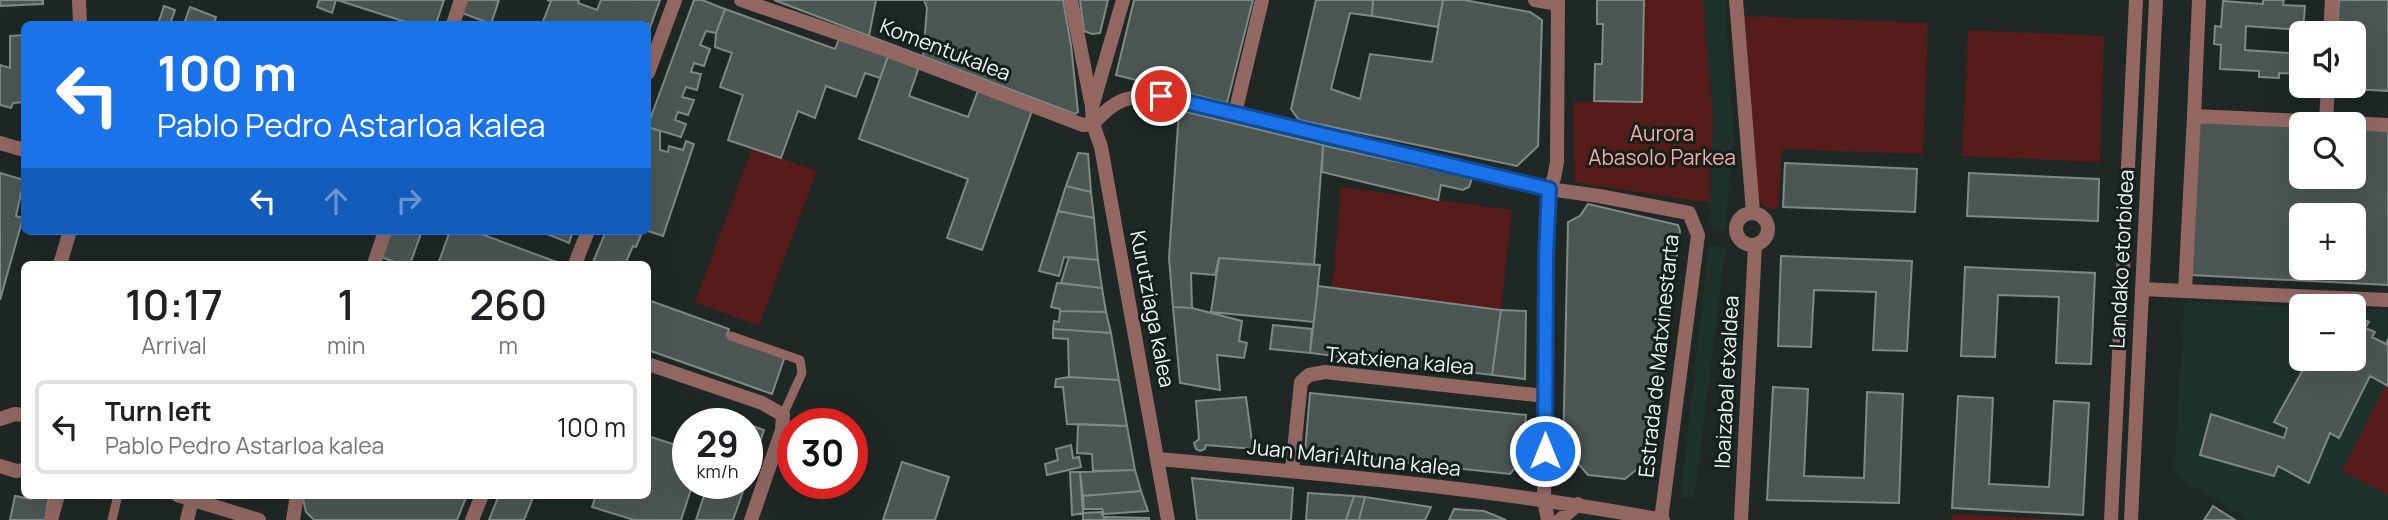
<!DOCTYPE html>
<html lang="en">
<head>
<meta charset="utf-8">
<style>
  :root { --surface:#fff; --page:#f2f2f2; --text:#202124; --muted:#757577; --line:#e0e0e0 }
  body { margin:0; font-family:Manrope,sans-serif; background:var(--page); color:var(--text); height:100vh; display:flex; flex-direction:column; font-size:26px; white-space:nowrap }
  * { box-sizing:border-box; margin:0 }
  p { font-size:23px; color:var(--muted) }
  .icon { flex:none; width:38px; height:38px; fill:none; stroke:currentColor; stroke-width:2; stroke-linecap:round; stroke-linejoin:round }
  .map { position:relative; flex:1; overflow:hidden }
  .panel { position:absolute; left:21px; top:261px; width:630px; height:238px; display:flex; flex-direction:column; background:var(--surface); border-radius:10px; box-shadow:0 7px 28px #0002 }
  .panel>* { flex:none }
  .hud { position:absolute; left:21px; top:21px; width:630px; height:214px; border-radius:10px; box-shadow:0 7px 28px #0002; background:#1a73e8; color:#fff; overflow:hidden }
  .tools { position:absolute; left:2289px; top:21px; display:grid; gap:14px }
  .tools a { display:grid; place-items:center; width:77px; height:77px; border-radius:10px; background:var(--surface); box-shadow:0 7px 28px #0002; font-size:35px }
  .speed { position:absolute; left:672px; top:408px; display:flex; gap:14px; font-size:35px; font-weight:700; text-align:center }
  .speed>* { display:grid; place-content:center; width:91px; height:91px; border-radius:50%; background:var(--surface); box-shadow:0 7px 28px #0002; line-height:1 }
  .speed small { font-size:18px; font-weight:400 }
  .speed .limit { border:10px solid #d22; background:#fff; color:#111 }
  .pin { position:absolute; display:grid; place-items:center; width:60px; height:60px; color:#fff; margin:-30px; border:4px solid #fff; border-radius:50%; box-shadow:0 2px 7px #0007 }
  .me { position:absolute; width:77px; margin:-38px; rotate:0deg; stroke-linejoin:round; filter:drop-shadow(0 0 5px #0008) }
  .turn { display:flex; align-items:center; gap:24px; height:147px; padding:0 21px; font-size:32px }
  .turn .icon { width:91px; height:91px; stroke-width:2.5 }
  .turn b { display:block; font-size:49px; line-height:60px }
  .lanes { display:flex; align-items:center; height:66px; padding:0 21px; background:#0003; justify-content:center; gap:35px; direction:ltr }
  .lanes .off { opacity:.35 }
  .eta { display:flex; justify-content:space-evenly; align-items:center; height:119px; text-align:center }
  .eta b { font-size:42px; font-weight:600; line-height:49px }
  ul { padding:0; list-style:none }
  li { display:flex; align-items:center; gap:21px; height:94px; margin:0 14px 10px; padding:0 7px; border:4px solid var(--line); border-radius:10px }
  li div { flex:1 }
  li b { display:block; font-size:26px }
  li em { font-style:normal }
  .map>svg:first-child { display:block }
</style>
</head>
<body>
<div class="map">
<svg width="2388" height="520" viewBox="0 0 2388 520">
  <rect width="100%" height="100%" fill="#1f2825"/>
  <!-- built -->
  <path fill="#1f312b" d="M1703,0H1725L1734,139L1725,230L1711,226L1709,203L1713,121Z
    M1709,244L1726,247L1694,500L1680,498Z
    M2184,302L2301,307V359H2354V309L2388,310V520H2249L2174,475Z"/>
  <!-- green -->
  <path fill="#561c1a" d="M1644,0H1703L1713,121L1709,203L1574,182L1573,102H1642Z
    M1744,16L1928,23L1923,154L1782,149L1778,207L1771,210L1758,202Z
    M1968,30L2104,36L2100,162L1962,156Z
    M752,148L817,171L759,326L695,302Z
    M1341,187L1512,210L1501,310L1332,288Z
    M2386,385L2388,386V495L2342,471Z
    M1952,514L2065,520H1951Z"/>
  <!-- building -->
  <path fill="#4c5753" stroke="#7e8a86" stroke-width="2" fill-rule="evenodd" d="M0,0H43V4L0,6Z
    M319,0H336L332,13L317,7Z
    M337,0H444L436,24H412Z
    M467,0H499L491,24L462,13Z
    M547,0H579L578,3L597,10L601,0H660L648,33V24H542L551,1Z
    M694,0H702L725,9L716,33L706,31L700,45L710,49L704,66L694,63L691,72L701,74L697,90L686,87L682,97L694,100L688,115L678,112L675,120L686,124L681,137L648,127V125Z
    M774,0H1063L1071,45L1078,112L1075,114Z
    M876,0H924L927,8L923,57L869,36Z
    M1080,0H1108L1100,33L1092,34L1084,31Z
    M1134,0H1253L1227,103L1116,75Z
    M1316,0H1373L1372,16L1350,13L1331,89L1360,99L1370,54L1432,62L1443,0H1464L1530,12L1542,20L1538,146L1517,166L1299,120L1291,109Z
    M1373,0H1443L1438,27L1372,16Z
    M1597,0H1644L1642,102L1594,101L1595,64H1602L1603,24H1597Z
    M2263,0H2284L2283,5L2305,6L2303,30L2246,26L2245,50L2301,54L2299,74L2279,73V78L2259,77V71L2220,69L2221,45L2214,44L2215,26L2221,27L2223,1L2263,4Z
    M2339,0H2388V91L2334,88V86H2354V33H2337Z
    M164,6L175,10L170,24H158Z
    M190,7L216,17L214,24H190L185,21Z
    M725,9L835,49L839,39L888,56L880,78L865,73L856,97L826,86L815,118L798,111L781,158L728,140L743,95L720,87L732,53L715,47L716,33Z
    M24,35V102L13,103L11,108L0,105V65L10,68V36Z
    M888,56L919,67L909,96L968,117L979,88L1033,108L982,250L947,238L968,179L859,139Z
    M1179,110L1323,145L1314,265L1219,258L1215,275L1191,273L1192,308L1173,307L1169,258Z
    M2198,121L2301,126V177H2354V129L2388,130V285L2191,275ZM2301,215H2354V268H2301Z
    M648,127L660,131V150L668,152L669,146L683,150L686,141L694,144L663,236L648,231Z
    M1323,145L1330,147L1472,178L1469,187L1463,190L1441,185L1438,200L1322,172Z
    M1078,153L1088,154L1091,192L1066,186Z
    M1785,163L1917,169L1915,212L1783,207Z
    M0,173L24,180L16,216L23,218L0,300Z
    M1969,173L2099,179L2098,221L1967,216Z
    M1066,186L1091,192L1094,218L1058,211Z
    M1588,204L1678,225L1680,231L1667,331L1662,330L1646,462L1625,479L1588,475L1576,461L1563,454L1568,222L1580,216Z
    M1058,211L1094,218L1098,260L1064,257L1059,276L1039,271Z
    M390,231H422L410,264H400L381,257Z
    M450,231H473L562,264H438Z
    M540,231H573L569,243Z
    M606,231H632L641,235L636,247L633,246L626,262L630,264L593,262Z
    M1781,256L1912,261L1907,351L1873,350L1876,292L1814,290L1811,347L1778,346Z
    M1069,257L1098,260L1102,288L1061,283Z
    M1219,258L1320,265L1314,322L1211,312Z
    M1965,267L2095,273L2091,364L2056,363L2059,297L1998,295L1995,357L1961,356Z
    M1057,283L1102,288L1106,312L1060,311V309L1051,307Z
    M1318,286L1501,310L1492,375L1310,353Z
    M648,300L729,329L727,335L785,356L772,394L648,350Z
    M1173,307L1192,308L1242,321L1239,341L1247,343L1244,358L1217,355L1220,390L1180,383Z
    M1501,310L1526,311L1525,379L1492,375Z
    M1060,311L1106,312L1111,333L1053,329L1054,321L1059,322Z
    M2354,314H2360L2359,317L2369,322L2365,328L2375,332L2372,337L2386,344L2388,339V386L2370,376L2339,438L2330,433L2309,483L2278,466L2274,476L2200,455L2211,414L2284,438L2287,428L2274,422L2309,359H2354Z
    M1273,325L1312,329L1310,353L1270,349Z
    M1053,329L1111,333L1119,380L1069,377L1068,339L1053,338Z
    M1069,377L1119,380L1127,426L1067,424L1063,387H1055L1056,379Z
    M1773,387L1808,389L1804,476L1864,478L1867,392L1903,394L1899,503L1767,500Z
    M1310,393L1526,415L1524,457L1510,474L1305,452Z
    M1958,396L1993,398L1989,484L2049,487L2054,401L2089,403L2083,515L1952,508Z
    M1246,397L1253,449L1206,445L1205,449L1200,451L1196,449L1194,443L1199,439L1196,401Z
    M747,424L764,430L747,479Z
    M1078,424L1127,426L1135,470L1093,471L1092,454L1077,453Z
    M648,436L688,449V483H693L681,520H634L592,507L596,495H648Z
    M1071,445L1073,458L1079,457L1081,467L1047,475L1045,464L1058,460L1056,449Z
    M902,462L949,477L935,520H883Z
    M1135,470L1141,491L1083,496L1080,472Z
    M1070,472H1080L1083,513L1072,515Z
    M1192,478L1293,488L1291,520H1197Z
    M708,483H746L733,520H696Z
    M1141,491L1148,511L1104,514L1102,509H1084L1083,496Z
    M1308,493L1354,496L1346,520H1306Z
    M32,495L49,498L45,520H10L15,496L31,499Z
    M302,495H467L457,520H314L306,512Z
    M499,495H534L524,520H489Z
    M1354,496L1365,497L1359,520H1346Z
    M1365,497L1431,507L1425,520H1359Z
    M2213,506L2235,520H2204Z
    M1454,509L1484,511L1506,520H1449Z
    M1101,512L1105,520H1083V513Z
    M1105,517L1149,518V520H1105Z"/>
  <g fill="none" stroke-linecap="round" stroke-linejoin="round">
    <!-- service -->
    <path stroke="#936863" stroke-width="9" d="M731,336L800,360L802,373L783,415
      M112,520L118,495"/>
    <!-- pedestrian -->
    <path stroke="#936863" stroke-width="14" d="M1071,0L1091,102
      M2199,0L2194,116L2388,125
      M2330,33L2332,0
      M1092,107L1123,0
      M2326,122L2328,86
      M2185,291L2194,116
      M2294,296L2388,300"/>
    <!-- minor -->
    <path stroke="#936863" stroke-width="14" d="M79,0L80,24
      M741,0L884,49L1083,125L1093,124C1115,99 1128,95 1161,96L1549,189L1599,196L1689,213L1698,235L1661,520
      M1535,0L1558,4
      M1736,0L1753,212
      M453,24L461,0
      M648,73L675,0
      M1092,107L1093,124L1101,147L1168,520
      M1235,113L1262,0
      M0,143L24,150
      M1736 229a16 16 0 1 1 32 0a16 16 0 1 1-32 0Z
      M60,264L70,231
      M374,264L385,231
      M575,264L588,231
      M2142,289L2294,296
      M648,364L762,403L783,415L782,430L751,520
      M0,419L15,414L24,415
      M1158,459C1327,474 1496,489 1663,520
      M0,466L16,471L24,470
      M1292,470L1301,382L1309,375L1325,372L1545,396
      M177,495L259,520
      M51,520L58,495
      M187,520L192,500
      M293,520L297,495
      M472,520L482,495
      M1548,520L1544,500L1546,234L1549,189L1554,178L1557,162L1558,0
      M1560,520L1578,504
      M1741,520L1755,245
      M2111,520L2136,0
      M2131,520L2156,0"/>
  </g>
  <g fill="none" stroke-linecap="round" stroke-linejoin="round">
    <!-- route casing -->
    <g stroke="#114b97" stroke-width="18">
      <path id="route" d="M1161,96L1549,189L1546,257L1545,451"/>
    </g>
    <!-- route -->
    <use href="#route" stroke="#1a73e8" stroke-width="12"/>
  </g>
  <g text-anchor="middle" stroke-width="6" stroke-linejoin="round" paint-order="stroke">
    <!-- street labels -->
    <g font-size="21" fill="#eef4f2" stroke="#151f1c">
      <text transform="translate(945 50) rotate(21)" y="7">Komentukalea</text>
      <text transform="translate(2122 259) rotate(-87)" y="7">Landako etorbidea</text>
      <text transform="translate(1152 309) rotate(79)" y="7">Kurutziaga kalea</text>
      <text transform="translate(1659 356) rotate(-84)" y="7">Estrada de Matxinestarta</text>
      <text transform="translate(1400 361) rotate(5)" y="7">Txatxiena kalea</text>
      <text transform="translate(1727 382) rotate(-87)" y="7">Ibaizabal etxaldea</text>
      <text transform="translate(1354 458) rotate(6)" y="7">Juan Mari Altuna kalea</text>
    </g>
    <!-- park labels -->
    <g font-size="21" fill="#f9aaa3" stroke="#151f1c">
      <text x="1662" y="141">Aurora<tspan x="1662" dy="24">Abasolo Parkea</tspan></text>
    </g>
  </g>
</svg>
<div class="tools">
<a><svg class="icon" aria-label="sound" viewBox="0 0 24 24"><path d="M4 9h4l5-4v14l-5-4H4zM17 9q2 3 0 6"/></svg></a>
<a><svg class="icon" aria-label="search" viewBox="0 0 24 24"><circle cx="10" cy="10" r="6"/><path d="M15 15l6 6"/></svg></a>
<a>+</a>
<a>−</a>
</div>
<div class="speed"><div>29<small>km/h</small></div><div class="limit">30</div></div>
<div class="pin" style="left:1161px;top:96px;background:#d93025"><svg class="icon" aria-label="arrive" viewBox="0 0 24 24"><path d="M6 21V4h12l-3 4 3 4H6"/></svg></div>
<svg class="me" style="left:1545px;top:451px" viewBox="-20 -20 40 40"><circle r="17" fill="#1a73e8" stroke="#fff" stroke-width="3"/><path d="M0-11L8 9 0 5-8 9z" fill="#fff"/></svg>
<div class="hud">
<div class="turn"><svg class="icon" aria-label="left" viewBox="0 0 24 24"><path d="M17 20v-9H6M10 6l-5 5 5 5"/></svg><div><b>100 m</b>Pablo Pedro Astarloa kalea</div></div>
<div class="lanes"><svg class="icon" aria-label="left" viewBox="0 0 24 24"><path d="M17 20v-9H6M10 6l-5 5 5 5"/></svg><svg class="icon off" aria-label="ahead" viewBox="0 0 24 24"><path d="M12 20V5M6 11l6-6 6 6"/></svg><svg class="icon off" aria-label="right" viewBox="0 0 24 24"><path d="M7 20v-9h11M14 6l5 5-5 5"/></svg></div>
</div>
<section class="panel">
<div class="eta">
<div><b>10:17</b><p>Arrival</p></div>
<div><b>1</b><p>min</p></div>
<div><b>260</b><p>m</p></div>
</div>
<ul>
<li><svg class="icon" aria-label="left" viewBox="0 0 24 24"><path d="M17 20v-9H6M10 6l-5 5 5 5"/></svg><div><b>Turn left</b><p>Pablo Pedro Astarloa kalea</p></div><em>100 m</em></li>
</ul>
</section>
</div>
</body>
</html>
